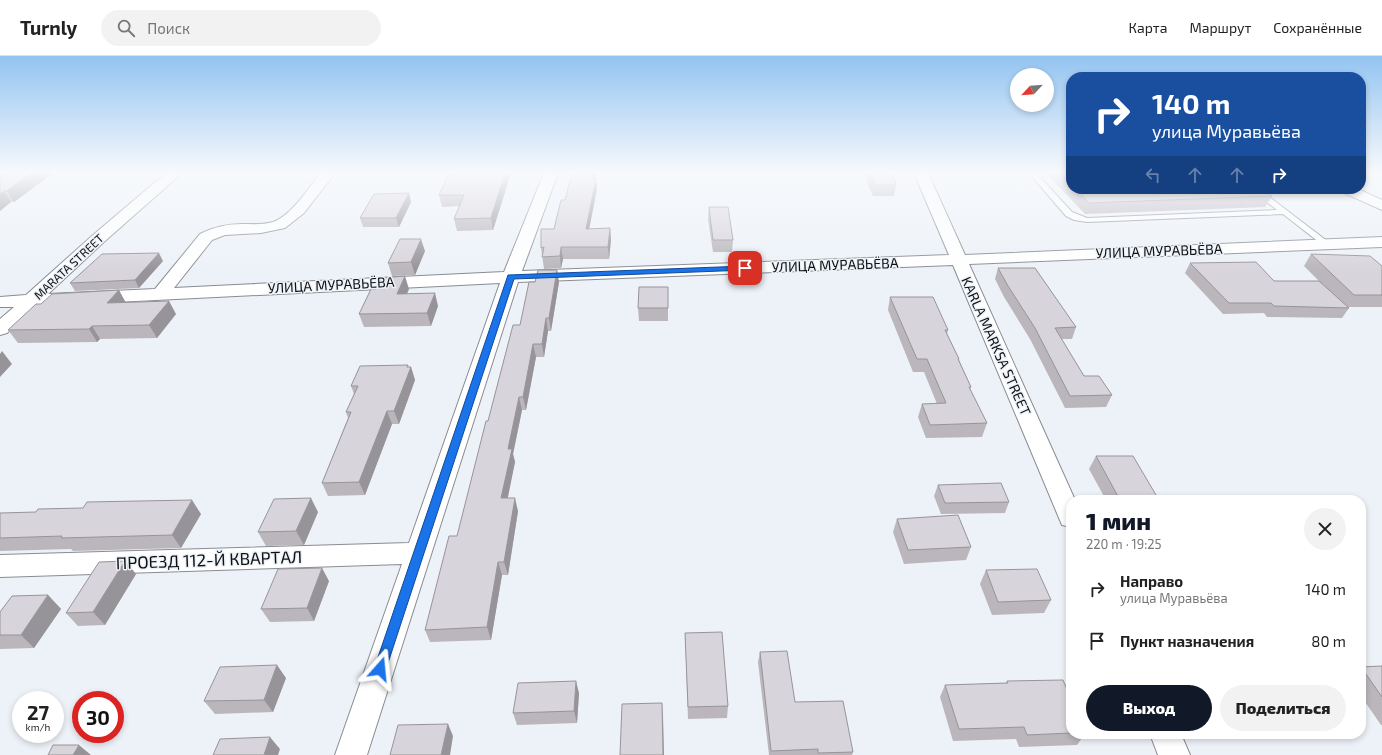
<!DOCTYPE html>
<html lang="ru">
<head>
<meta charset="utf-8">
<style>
  :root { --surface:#fff; --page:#f2f2f2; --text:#222; --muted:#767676; --line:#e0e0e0; --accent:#111827 }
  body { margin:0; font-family:"Exo 2",sans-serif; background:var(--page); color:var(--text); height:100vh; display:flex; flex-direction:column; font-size:15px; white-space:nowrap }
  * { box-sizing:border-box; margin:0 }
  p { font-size:13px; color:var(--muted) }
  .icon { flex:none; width:22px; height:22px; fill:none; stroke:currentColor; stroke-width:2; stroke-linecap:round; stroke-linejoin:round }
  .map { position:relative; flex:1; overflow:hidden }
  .details { position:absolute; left:1066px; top:439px; width:300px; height:244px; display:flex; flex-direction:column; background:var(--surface); border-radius:16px; box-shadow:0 2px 6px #0003 }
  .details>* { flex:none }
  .top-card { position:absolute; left:1066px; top:16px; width:300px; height:122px; border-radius:16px; box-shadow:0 2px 6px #0003; background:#1a4fa0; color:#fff; overflow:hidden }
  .needle { width:26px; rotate:244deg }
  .fabs { position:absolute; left:1010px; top:12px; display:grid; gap:8px }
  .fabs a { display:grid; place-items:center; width:44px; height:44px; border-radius:50%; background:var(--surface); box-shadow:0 2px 6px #0003; font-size:20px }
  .speed { position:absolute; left:12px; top:635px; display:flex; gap:8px; font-size:20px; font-weight:700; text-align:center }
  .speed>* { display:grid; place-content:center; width:52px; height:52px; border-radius:50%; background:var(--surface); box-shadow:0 2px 6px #0003; line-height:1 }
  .speed small { font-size:10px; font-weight:400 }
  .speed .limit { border:6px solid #d22; background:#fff; color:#111 }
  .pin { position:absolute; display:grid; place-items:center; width:34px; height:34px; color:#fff; margin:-17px; border-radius:8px; box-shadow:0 2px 6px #0006 }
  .me { position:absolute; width:44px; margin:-22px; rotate:18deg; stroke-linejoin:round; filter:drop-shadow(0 0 3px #0008) }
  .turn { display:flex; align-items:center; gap:14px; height:84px; padding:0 20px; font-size:18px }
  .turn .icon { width:52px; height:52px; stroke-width:2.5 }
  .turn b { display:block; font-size:28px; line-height:34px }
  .lanes { display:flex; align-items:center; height:38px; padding:0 20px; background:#0003; justify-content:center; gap:20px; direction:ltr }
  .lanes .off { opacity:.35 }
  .round { display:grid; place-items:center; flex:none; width:42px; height:42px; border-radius:21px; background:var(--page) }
  .head { display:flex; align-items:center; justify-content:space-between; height:68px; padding:0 20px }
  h1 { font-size:24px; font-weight:800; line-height:30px; color:var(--accent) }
  .primary-button { display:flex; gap:8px; margin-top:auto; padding:8px 20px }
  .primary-button a { flex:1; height:46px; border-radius:24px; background:var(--accent); color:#fff; font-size:16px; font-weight:800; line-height:46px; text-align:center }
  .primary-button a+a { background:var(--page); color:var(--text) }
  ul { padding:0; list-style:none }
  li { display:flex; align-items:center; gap:12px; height:52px; padding:0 20px }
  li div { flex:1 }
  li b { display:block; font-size:15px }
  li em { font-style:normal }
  header { display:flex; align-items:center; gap:24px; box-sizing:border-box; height:56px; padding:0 20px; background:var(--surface); border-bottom:1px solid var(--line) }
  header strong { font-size:19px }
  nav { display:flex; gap:22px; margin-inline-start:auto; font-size:14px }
  .search { width:280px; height:36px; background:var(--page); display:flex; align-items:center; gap:10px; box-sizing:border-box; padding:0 14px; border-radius:22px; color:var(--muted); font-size:15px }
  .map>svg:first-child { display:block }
</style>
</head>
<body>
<header>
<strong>Turnly</strong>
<div class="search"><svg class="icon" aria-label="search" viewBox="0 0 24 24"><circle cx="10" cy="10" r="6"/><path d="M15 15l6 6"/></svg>Поиск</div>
<nav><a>Карта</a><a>Маршрут</a><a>Сохранённые</a></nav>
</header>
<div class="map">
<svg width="1382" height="699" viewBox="0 0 1382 699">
  <rect width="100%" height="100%" fill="#edf2f8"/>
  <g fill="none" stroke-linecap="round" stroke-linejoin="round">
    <!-- lane casing -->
    <g stroke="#898c92" stroke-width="2">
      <path id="lane" d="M1029,117H1036L1072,156L1087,162L1277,154L1250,133H1259L1331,188L1330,190H1324L1283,158L1087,166L1074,164L1066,160Z"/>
    </g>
    <!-- street casing -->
    <g stroke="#898c92" stroke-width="2">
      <path id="street" d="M166,117H182L105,185L48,238L155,233L200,178C214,171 227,168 242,168C252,168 264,169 273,166C291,160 309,132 320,117H335L304,157L285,172L261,177L225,179L212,184L174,232L504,216L544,117H558L522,215L949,199L914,117H928L965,199L1382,181V191L969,208L1075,444H1071V471L1062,469L1059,462L953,209L518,226L367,699H335L402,508L0,521V499L409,487L500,227L36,250L7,277L0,279V263L14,251H0V241L26,239L93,179Z
        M1340,133H1358L1382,144V154L1342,136Z
        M1150,678H1181L1190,699H1158Z"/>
    </g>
    <!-- lane -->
    <use href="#lane" fill="#fff" fill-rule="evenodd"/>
    <!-- street -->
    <use href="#street" fill="#fff" fill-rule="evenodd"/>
  </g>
  <!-- wall -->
  <path fill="#bab6bc" d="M0,117H53L14,146H11L0,155Z
    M511,117L493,174L457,175L454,163L459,150L442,151L439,139Z
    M863,117H892L896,129L894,140H873Z
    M1046,117H1071V133H1263L1272,140L1265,151L1085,158Z
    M595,122L597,133L589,173L610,172L611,184L609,203H563L561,212L544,213L541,192L554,173L565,144Z
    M411,146L399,171H363L360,162Z
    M709,151L733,184L732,196H713L708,163Z
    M425,195L415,219L392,220L388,207Z
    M1311,198L1382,210V251H1348L1349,252L1342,262L1267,261L1264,257L1223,258L1185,217L1190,207L1274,225L1325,231L1304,210Z
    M163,205L139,232L75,235L70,227Z
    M998,212L1076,271L1072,283H1061L1084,320L1112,339L1106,351L1065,352L1030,283L1004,241L995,223Z
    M559,226L551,275H548L544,301H536L526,354H522L513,398L515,406L507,442L518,455L508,519H502L491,584L430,586L425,574L457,480L488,365L520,269Z
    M668,231V265H639L638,252Z
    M409,233L407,238L438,250L431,270L364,271L359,258Z
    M890,241L948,274L947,278L959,303V304L971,331L970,333L987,367L982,381L926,382L918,361L922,348H937L924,316H913L888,254Z
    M126,246L176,258L157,282L100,283L97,286L18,287L8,274Z
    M408,311H411L415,324L399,368H392L365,439L328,440L322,427L348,362L346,356L354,338L351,330Z
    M1096,400L1159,444H1106L1089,413Z
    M938,429L1009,446L1005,457L941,458L934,440Z
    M318,456L304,489L266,490L258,476Z
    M0,457L201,458L181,492L73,495L71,493L0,495Z
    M897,463L971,491L966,504L904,508L893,476Z
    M125,505L136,518L105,569L78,570L66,557Z
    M986,514L1051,544L1044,557L992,559L980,528Z
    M329,525L314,565L270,566L261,553Z
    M48,539L61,553L34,592L0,593V556Z
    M685,577L728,650L727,662L688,663Z
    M760,596L795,646L853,696L852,699H769L758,606Z
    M1382,610V669H1381L1361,640V611Z
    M286,622L273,656L215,658L204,645Z
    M1007,625L1071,643V678H1085L1077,689L1019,691L1016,683L953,685L940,641L945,629L1006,627Z
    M579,637L577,667L517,669L513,657Z"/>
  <!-- shaded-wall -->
  <path fill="#979499" d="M0,117H6L0,122Z
    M31,117H53L14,146L7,135Z
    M505,117H511L493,174L491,162Z
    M593,117H596L593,133L592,123Z
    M596,122L597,133L587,184L586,173Z
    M4,135L11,146L0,155V138Z
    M409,137L411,146L399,171L396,162Z
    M610,172L611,184L609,203L608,191Z
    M421,183L425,195L415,219L411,206Z
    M561,191L563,203L561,212L560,200Z
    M159,197L163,205L139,232L135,224Z
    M557,214L559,226L551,275L549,262Z
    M405,220L409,233L401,250L397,238Z
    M119,234L126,247H107Z
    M435,237L438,250L431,270L427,257Z
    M169,245L176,258L157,282L149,269Z
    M546,262L548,275L544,301L542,288Z
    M92,270L100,283L97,286L89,273Z
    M533,288L536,301L526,354L523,341Z
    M2,295L12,308L0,321V298Z
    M408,309L409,315L411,311L415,324L399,368L394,355Z
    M519,341L522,354L513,398L515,406L505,456L501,442L508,393Z
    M387,355L392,368L365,439L359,426Z
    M311,442L318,456L304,489L296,475Z
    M515,442L518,455L508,519L504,506Z
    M192,444L201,458L181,492L172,479Z
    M125,505L136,518L105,569L93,556Z
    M498,506L502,519L491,584L487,571Z
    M322,512L329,525L314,565L307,552Z
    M48,539L61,553L34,592L21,579Z
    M277,609L286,622L273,656L264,644Z
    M576,625L579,637L577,667L574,655Z
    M662,647L663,659L664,699H663Z
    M448,668L453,680L450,699H441Z
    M270,681L280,693L278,699H264Z
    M79,689L91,699H73Z"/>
  <!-- building -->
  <path fill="#d8d4db" stroke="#979499" d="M6,117H31L7,135H4L0,138V122Z
    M449,117H505L491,162L454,163L464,139H439Z
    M572,117H593L592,123L596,122L586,173L610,172L608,191H561L560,200L542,201L544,191L541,192V173H554L561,144H565Z
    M870,117H892L896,129H875Z
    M1061,117H1071V128Z
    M1076,133H1263L1272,140L1089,147Z
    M409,137L396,162H360L374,138Z
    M709,151H728L733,184H713Z
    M400,183H421L411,206L388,207Z
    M159,197L135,224L70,227L102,198Z
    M1311,198L1370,200L1382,210V239H1354Z
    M1256,206L1274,225H1319L1349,252L1274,250L1271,247H1229L1190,207Z
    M998,212H1035L1076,271L1055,272L1084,320H1099L1112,339L1070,340L1035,272L1008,230Z
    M538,214H557L549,262H546L542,288H533L523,341H519L508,393H512L501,442H515L504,506H498L487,571L425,574L449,480H457L486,365H488L513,269H520L529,226H535Z
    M405,220L397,238L435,237L427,257L359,258L371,233H376L382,222Z
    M639,231H668V252H638Z
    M119,234L107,247L169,245L149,269L92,270L89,273L8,274L36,248H41L52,238Z
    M890,241H933L948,274H945L959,303H958L971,331H969L987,367L930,369L922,348L946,347L927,303H917Z
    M408,309L407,311H411L394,355H387L359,426L322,427L351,356H346L358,330H351L360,310Z
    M1096,400H1133L1159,444H1120Z
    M1001,427L1009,446L945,447L938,429Z
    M311,442L296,475L258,476L274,443Z
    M192,444L172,479L61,482L62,480L0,482V457L36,456L38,453L83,452L87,446Z
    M958,459L971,491L908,494L897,463Z
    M125,505L93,556L66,557L99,506Z
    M322,512L307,552L261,553L278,513Z
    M1037,513L1051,544L998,546L986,514Z
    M48,539L21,579H0V556L12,540Z
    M722,576L728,650L688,651L685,577Z
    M787,595L795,646L843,645L853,696L818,697V693L771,695L760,596Z
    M277,609L264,644L204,645L220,611Z
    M1382,610V641L1361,611Z
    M1063,624L1071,643V677L1027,679L1024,671L959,673L945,629L1008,627L1007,625Z
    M576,625L574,655L513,657L518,627Z
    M662,647L663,699H620L622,648Z
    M448,668L441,699H390L398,669Z
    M270,681L264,699H213L220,683Z
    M53,689H79L73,699H48Z"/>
  <!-- sky -->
  <linearGradient id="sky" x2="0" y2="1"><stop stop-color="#93c4f1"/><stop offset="0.54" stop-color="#f7f9fc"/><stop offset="1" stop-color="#f7f9fc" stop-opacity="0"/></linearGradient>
  <rect width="1382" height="215" fill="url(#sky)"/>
  <!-- route -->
  <path fill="#1a73e8" stroke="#114b97" d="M745,210L749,212L747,214L514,223L386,613L384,617L380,618L376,617L374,613L508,219Z"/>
  <g text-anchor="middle" stroke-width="3" stroke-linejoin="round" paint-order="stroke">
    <!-- far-street labels -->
    <g font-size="12" fill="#0e1012" stroke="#edf2f8">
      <text transform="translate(69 211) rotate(-43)" y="4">MARATA STREET</text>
    </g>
    <!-- street labels -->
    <g font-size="14" fill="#0e1012" stroke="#edf2f8">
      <text transform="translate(1159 195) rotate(-2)" y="5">УЛИЦА МУРАВЬЁВА</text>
      <text transform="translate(835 209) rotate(-2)" y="5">УЛИЦА МУРАВЬЁВА</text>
      <text transform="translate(331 229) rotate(-3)" y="5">УЛИЦА МУРАВЬЁВА</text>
      <text transform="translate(996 290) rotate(66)" y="5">KARLA MARKSA STREET</text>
    </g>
    <!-- near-street labels -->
    <g font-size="17" fill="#0e1012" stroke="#edf2f8">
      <text transform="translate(209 504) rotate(-2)" y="6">ПРОЕЗД 112-Й КВАРТАЛ</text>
    </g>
  </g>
</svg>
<div class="fabs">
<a><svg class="needle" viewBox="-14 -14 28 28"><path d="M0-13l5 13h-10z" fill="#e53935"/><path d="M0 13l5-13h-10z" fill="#767676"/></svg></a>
</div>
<div class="speed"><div>27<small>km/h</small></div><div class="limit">30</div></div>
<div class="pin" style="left:745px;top:212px;background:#d93025"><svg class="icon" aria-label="arrive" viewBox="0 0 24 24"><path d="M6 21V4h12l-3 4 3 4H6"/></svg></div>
<svg class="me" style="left:380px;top:613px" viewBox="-20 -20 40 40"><path d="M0-17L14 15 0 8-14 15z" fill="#1a73e8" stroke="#fff" stroke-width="4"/></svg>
<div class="top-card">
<div class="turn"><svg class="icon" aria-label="right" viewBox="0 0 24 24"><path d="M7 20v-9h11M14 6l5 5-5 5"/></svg><div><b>140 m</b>улица Муравьёва</div></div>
<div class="lanes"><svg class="icon off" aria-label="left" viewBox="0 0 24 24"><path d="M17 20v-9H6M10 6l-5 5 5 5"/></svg><svg class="icon off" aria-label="ahead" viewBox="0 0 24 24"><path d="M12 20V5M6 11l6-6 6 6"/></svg><svg class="icon off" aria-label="ahead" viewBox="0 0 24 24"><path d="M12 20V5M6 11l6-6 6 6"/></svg><svg class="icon" aria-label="right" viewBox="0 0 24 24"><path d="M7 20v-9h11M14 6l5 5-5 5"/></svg></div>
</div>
<section class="details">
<div class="head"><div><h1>1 мин</h1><p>220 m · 19:25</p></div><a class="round"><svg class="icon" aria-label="close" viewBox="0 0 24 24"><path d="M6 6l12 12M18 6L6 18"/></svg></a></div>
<ul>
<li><svg class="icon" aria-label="right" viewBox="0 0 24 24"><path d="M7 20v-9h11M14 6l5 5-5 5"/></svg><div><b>Направо</b><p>улица Муравьёва</p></div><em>140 m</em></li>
<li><svg class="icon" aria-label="arrive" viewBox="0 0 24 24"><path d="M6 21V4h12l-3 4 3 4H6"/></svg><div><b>Пункт назначения</b></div><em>80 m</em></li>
</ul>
<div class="primary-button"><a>Выход</a><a>Поделиться</a></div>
</section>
</div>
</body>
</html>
